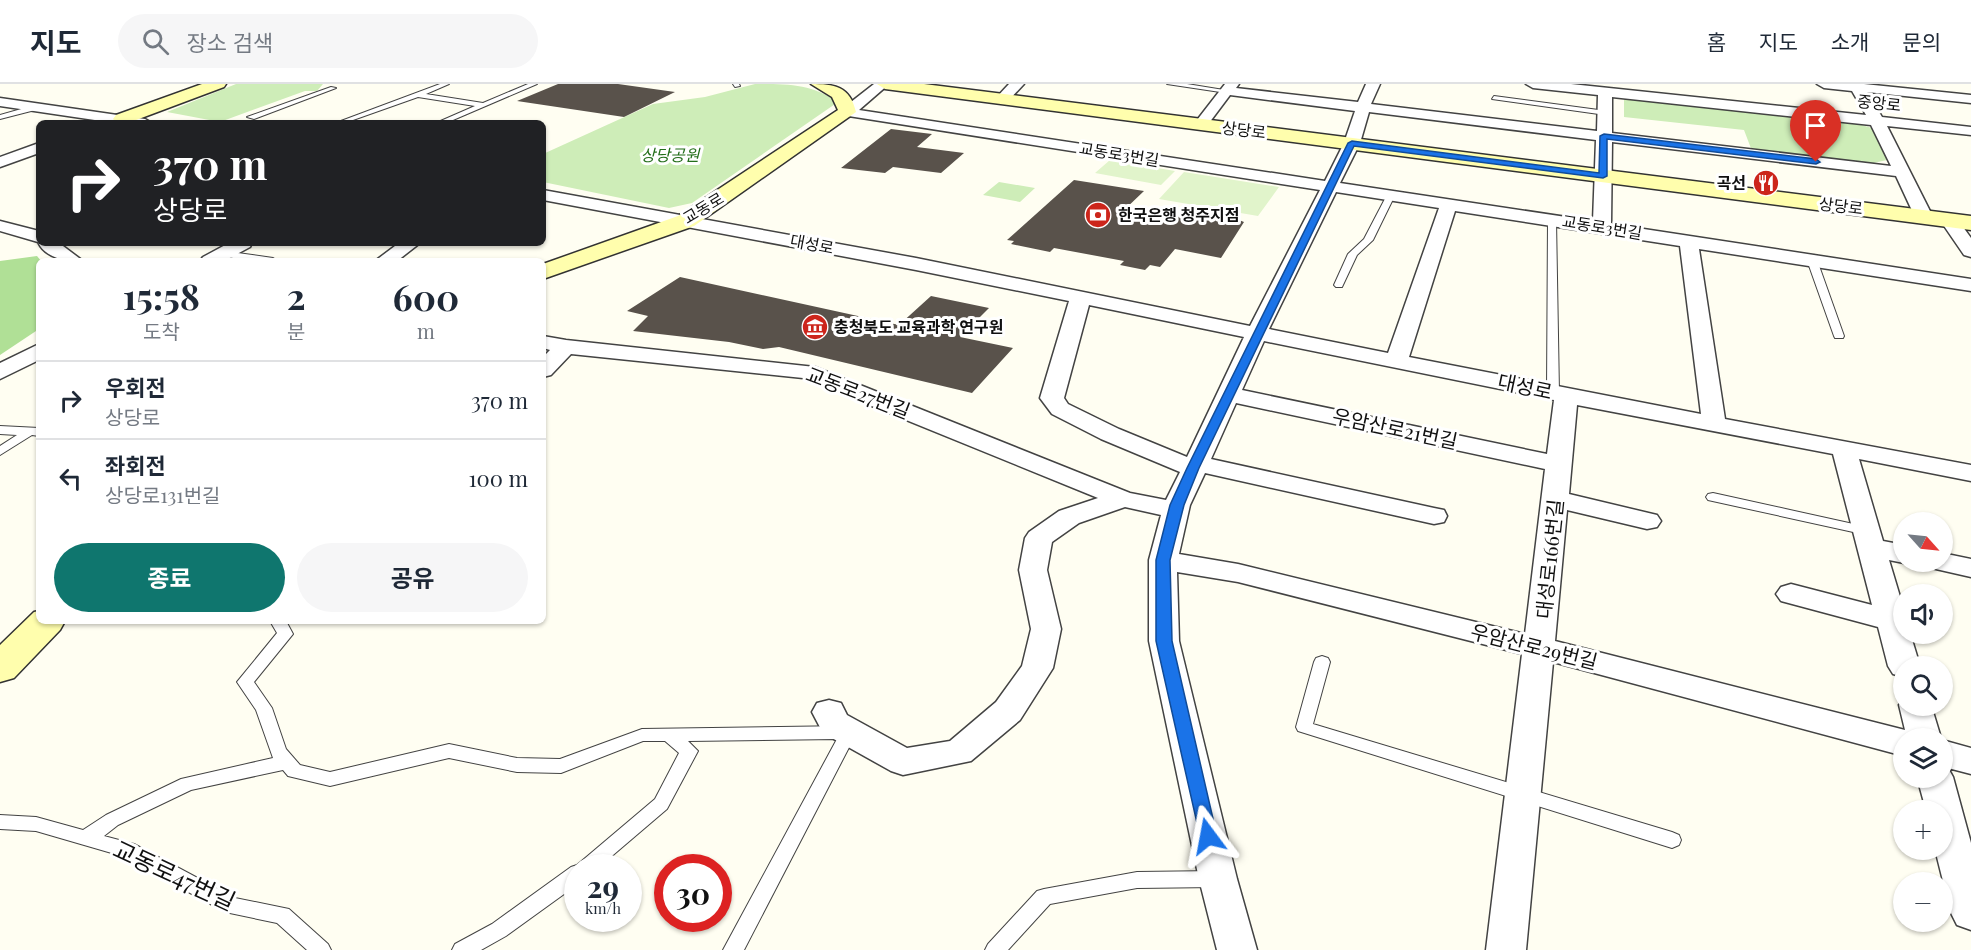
<!DOCTYPE html>
<html lang="ko">
<head>
<meta charset="utf-8">
<style>
  :root { --surface:#fff; --page:#f6f6f7; --text:#1f2937; --muted:#747a83; --line:#e0e1e3; --accent:#0f766e }
  body { margin:0; font-family:"Playfair Display","Noto Sans KR",serif; background:var(--page); color:var(--text); height:100vh; display:flex; flex-direction:column; font-size:22px; white-space:nowrap }
  * { box-sizing:border-box; margin:0 }
  p { font-size:20px; color:var(--muted) }
  .icon { flex:none; width:33px; height:33px; fill:none; stroke:currentColor; stroke-width:2; stroke-linecap:round; stroke-linejoin:round }
  .map { position:relative; flex:1; overflow:hidden }
  .panel { position:absolute; left:36px; top:174px; width:510px; height:366px; display:flex; flex-direction:column; background:var(--surface); border-radius:9px; box-shadow:0 2px 4px #0004 }
  .panel>* { flex:none }
  .top-card { position:absolute; left:36px; top:36px; width:510px; height:126px; border-radius:9px; box-shadow:0 2px 4px #0004; background:#202124; color:#fff; overflow:hidden }
  .needle { width:39px; rotate:117deg }
  .fabs { position:absolute; left:1893px; top:428px; display:grid; gap:12px }
  .fabs a { display:grid; place-items:center; width:60px; height:60px; border-radius:50%; background:var(--surface); box-shadow:0 2px 4px #0004; font-size:30px }
  .speed { position:absolute; left:564px; top:770px; display:flex; gap:12px; font-size:30px; font-weight:700; text-align:center }
  .speed>* { display:grid; place-content:center; width:78px; height:78px; border-radius:50%; background:var(--surface); box-shadow:0 2px 4px #0004; line-height:1 }
  .speed small { font-size:15px; font-weight:400 }
  .speed .limit { border:9px solid #d22; background:#fff; color:#111 }
  .pin { position:absolute; display:grid; place-items:center; width:51px; height:51px; color:#fff; margin:-62px -26px; border-radius:50% 50% 50% 0; rotate:-45deg; box-shadow:0 0 6px #0007 }
  .pin .icon { rotate:45deg }
  .me { position:absolute; width:66px; margin:-33px; rotate:347deg; stroke-linejoin:round; filter:drop-shadow(0 0 4px #0008) }
  .turn { display:flex; align-items:center; gap:21px; height:126px; padding:0 18px; font-size:27px }
  .turn .icon { width:78px; height:78px; stroke-width:2.5 }
  .turn b { display:block; font-size:42px; line-height:51px }
  .eta { display:flex; justify-content:space-evenly; align-items:center; height:102px; text-align:center }
  .eta b { font-size:36px; font-weight:700; line-height:42px }
  .cta { display:flex; gap:12px; margin-top:auto; padding:12px 18px }
  .cta a { flex:1; height:69px; border-radius:36px; background:var(--accent); color:#fff; font-size:24px; font-weight:700; line-height:69px; text-align:center }
  .cta a+a { background:var(--page); color:var(--text) }
  ul { padding:0; list-style:none }
  li { display:flex; align-items:center; gap:18px; height:78px; padding:0 18px; border-top:2px solid var(--line) }
  li div { flex:1 }
  li b { display:block; font-size:22px }
  li em { font-style:normal }
  header { display:flex; align-items:center; gap:36px; box-sizing:border-box; height:84px; padding:0 30px; background:var(--surface); border-bottom:2px solid var(--line) }
  header strong { font-size:28px }
  nav { display:flex; gap:33px; margin-inline-start:auto; font-size:21px }
  .search { width:420px; height:54px; background:var(--page); display:flex; align-items:center; gap:15px; box-sizing:border-box; padding:0 21px; border-radius:33px; color:var(--muted); font-size:22px }
  .map>svg:first-child { display:block }
</style>
</head>
<body>
<header>
<strong>지도</strong>
<div class="search"><svg class="icon" aria-label="search" viewBox="0 0 24 24"><circle cx="10" cy="10" r="6"/><path d="M15 15l6 6"/></svg>장소 검색</div>
<nav><a>홈</a><a>지도</a><a>소개</a><a>문의</a></nav>
</header>
<div class="map">
<svg width="1971" height="866" viewBox="0 0 1971 866">
  <rect width="100%" height="100%" fill="#fffef2"/>
  <!-- green -->
  <path fill="#ceedb8" d="M236,0H323L317,7H305L220,38L167,28Z
    M755,0C789,0 812,0 838,18L692,119L669,124L543,98V70L653,20L705,13Z
    M1624,13L1851,38L1872,44L1887,76L1869,80L1752,67L1744,46L1624,33Z
    M999,98L1035,104L1020,118L983,111Z"/>
  <!-- forest -->
  <path fill="#b0e096" d="M37,172L41,177H39V245L0,271V177Z"/>
  <!-- pitch -->
  <path fill="#e1f4cb" d="M1110,76L1175,87L1161,101L1095,89Z
    M1184,88L1279,103L1258,132L1159,115Z"/>
  <!-- building -->
  <path fill="#59524b" d="M558,0H618L675,8L624,33L517,17Z
    M891,45L932,50L917,63L964,69L941,89L893,83L885,89L841,84Z
    M1074,96L1144,107L1121,129L1174,138L1186,124L1229,132L1244,138L1221,174L1175,165L1160,183L1150,181L1145,186L1120,181L1124,177L1054,164L1050,168L1011,160L1014,157L1007,156Z
    M680,193L899,241L931,212L989,224L960,253L1013,264L972,309L779,263L763,265L729,258L633,247L648,232L627,227Z"/>
  <g fill="none" stroke-linecap="round" stroke-linejoin="round">
    <!-- lane casing -->
    <g stroke="#434343" stroke-width="2">
      <path id="lane" d="M440,0H449L426,10L483,19L528,0H537L446,39H436L475,22L418,13L353,36L359,39L341,37Z
        M733,0H739L740,2L735,3Z
        M1167,0H1187L1230,7L1227,9Z
        M331,3L336,4L254,35L247,33Z
        M1494,12L1606,27L1610,29L1606,31L1492,15Z
        M32,22H35V26L0,35V31Z
        M1388,109L1395,111L1373,156L1357,171L1342,203H1336L1334,201L1348,170L1364,155Z
        M1552,133L1556,136L1559,309L1553,312L1547,309L1548,136Z
        M223,167L273,174L278,177H253L220,172V168Z
        M1812,173L1817,176L1844,252L1843,254H1835L1834,252L1807,176Z
        M0,342L39,344V352L32,351L0,371V362L17,351L0,350Z
        M1713,409L1867,443L1874,447L1867,451L1708,416L1706,413L1708,410Z
        M270,537H286L293,550L254,598L272,624L286,665L300,681L330,688L449,660L517,674L560,675L642,645L849,642L855,644L857,648L744,866H723L837,655L688,657L698,667L667,725L599,783H578V800L506,852L481,866H452L455,860L492,840L571,783L577,781L655,715L679,669L665,657H643L561,689L517,688L449,674L330,702L288,692L283,686L191,706L118,741L104,752L134,760L235,814L289,825L328,860L331,866H307L277,839L225,828L122,772L36,747L0,745V731L36,733L83,746L106,731L181,695L273,674L256,626L237,598L277,549Z
        M1322,572L1328,574L1330,578L1313,640L1672,748L1679,751L1681,756L1679,761L1672,764L1298,647L1296,643L1314,578L1316,574Z
        M1216,787L1223,789L1226,795L1223,801L1216,803L1137,804L1050,820L1008,866H985L988,860L1037,807L1044,805L1137,788Z"/>
    </g>
    <!-- street casing -->
    <g stroke="#434343" stroke-width="3">
      <path id="street" d="M874,0H889L859,26L1325,97L1344,59L1355,27L1230,11L1206,43L1201,44L1194,40L1225,0H1239L1236,4L1358,18L1366,0H1380L1371,20L1597,47L1598,11L1533,4L1526,0H1571L1866,31L1852,7L1824,4L1817,0H1864L1971,11V19L1867,8L1882,33L1971,43V51L1887,42L1933,133L1930,137H1918L1915,133L1896,92L1612,58L1611,140L1971,195V207L1699,165L1725,335L1971,381V397L1859,375L1883,457L1904,461V477H1911L1904,479L1889,476L1904,526V549H1910L1920,582H1904V593L1893,590L1888,582L1878,543L1781,517L1776,510L1781,503L1791,500L1872,521L1833,370L1577,321L1569,410L1657,431L1661,437L1657,443L1647,445L1567,426L1555,557L1905,646L1899,621L1904,612V621H1931L1941,654H1904V672L1553,578L1526,866H1486L1522,570L1238,498L1177,488L1179,557L1237,795L1257,866H1217L1199,795L1149,557V476L1161,431L1125,423L1079,439L1052,458L1047,486L1061,545L1053,584L1020,636L971,677L903,691L891,687L823,649L812,628L817,619L829,616L841,619L847,631L907,664L950,657L996,618L1022,582L1031,545L1019,486L1025,454L1029,448L1059,427L1098,414L803,294L571,270L551,291L543,293V273L550,266L543,264V252L566,256L815,283L1130,409L1166,416L1180,388L1101,355L1052,330L1040,314L1069,217L916,186L543,116V106L916,174L1250,242L1320,106L842,31L840,28L842,25ZM1612,13L1871,41L1891,82L1612,49ZM1369,28L1596,56L1593,137L1340,99L1360,59ZM1336,108L1439,124L1388,269L1269,245ZM1455,127L1680,162L1701,330L1409,273ZM1089,221L1244,253L1187,373L1119,345L1068,320L1064,314ZM1264,257L1554,316L1547,370L1242,306ZM1236,319L1545,385L1525,550L1238,480L1179,470L1190,421L1205,389L1434,440L1444,438L1447,432L1444,426L1434,424L1211,375Z
        M1009,0H1024L1007,18H997L995,15Z
        M0,14L145,35L152,39H115L0,22Z
        M39,59V69L0,83V73Z
        M1949,131L1955,132L1971,154V173L1964,171L1940,136L1943,132Z
        M0,137L39,147V159H59L83,177C66,177 46,175 38,158L0,147Z
        M229,159H252L250,163L224,177H200L203,173Z
        M399,159H420L397,177H375Z
        M39,260V276L0,295V279Z
        M1942,469L1971,475V493L1927,483L1923,477H1942Z
        M1942,656L1971,664V690L1948,684L1953,693L1971,759V846L1957,841L1951,829L1935,765H1942V726H1926L1917,693H1942Z"/>
    </g>
    <!-- secondary casing -->
    <g stroke="#323232" stroke-width="3">
      <path id="secondary" d="M202,0H226L224,3L128,39H117L113,35L116,31Z
        M811,0C834,0 850,2 856,28L694,142L543,195V180L678,132L838,26L832,13Z
        M877,0H924L1971,132V146L885,5Z
        M39,527V537H65L60,546L14,594L0,598V561L34,528Z"/>
    </g>
    <!-- lane -->
    <use href="#lane" fill="#fff" fill-rule="evenodd"/>
    <!-- street -->
    <use href="#street" fill="#fff" fill-rule="evenodd"/>
    <!-- secondary -->
    <use href="#secondary" fill="#fffead" fill-rule="evenodd"/>
  </g>
  <!-- route -->
  <path fill="#1a73e8" stroke="#114b97" stroke-width="1.5" d="M1604,50L1816,75L1820,78L1816,80L1607,55V92L1603,94L1354,62L1199,384L1184,421L1170,476L1172,557L1217,752L1215,757L1208,759L1201,757L1156,557V476L1170,421L1187,384L1348,59L1352,57L1599,89L1600,52Z"/>
  <!-- icons -->
  <defs>
    <g id="restaurant-disc" transform="scale(1.35)"><circle r="9.5" fill="#cc251b" stroke="#fff"/><path d="M-5-6h1v4h1v-4h1v4h1v-4h1v5L-1.5 .5V6h-2V.5L-5-1ZM5-6V6H3V1.5H1.5Q1.5-4 5-6Z" fill="#fff"/></g>
    <g id="bank-disc" transform="scale(1.35)"><circle r="9.5" fill="#cc251b" stroke="#fff"/><path d="M-6-4H6V4H-6ZM0-2.3a2.3 2.3 0 1 0 0 4.6a2.3 2.3 0 1 0 0-4.6Z" fill="#fff"/></g>
    <g id="museum-disc" transform="scale(1.35)"><circle r="9.5" fill="#cc251b" stroke="#fff"/><path d="M0-6L6-3V-2H-6V-3ZM-5-1h2V3h-2ZM-1-1h2V3h-2ZM3-1h2V3H3ZM-6 4H6V6H-6Z" fill="#fff"/></g>
  </defs>
  <g fill-rule="evenodd">
    <use href="#restaurant-disc" x="1766" y="99"/>
    <use href="#bank-disc" x="1098" y="131"/>
    <use href="#museum-disc" x="815" y="243"/>
  </g>
  <g text-anchor="middle" stroke-width="6" stroke-linejoin="round" paint-order="stroke">
    <!-- far-street labels -->
    <g font-size="16" fill="#101010" stroke="#fff">
      <text transform="translate(1879 19) rotate(6)" y="6">중앙로</text>
      <text transform="translate(1244 46) rotate(7)" y="6">상당로</text>
      <text transform="translate(1119 70) rotate(9)" y="6">교동로3번길</text>
      <text transform="translate(1841 122) rotate(7)" y="6">상당로</text>
      <text transform="translate(703 124) rotate(-31)" y="6">교동로</text>
      <text transform="translate(1602 143) rotate(9)" y="6">교동로3번길</text>
      <text transform="translate(812 160) rotate(11)" y="6">대성로</text>
    </g>
    <!-- far-park labels -->
    <g font-size="16" font-style="italic" fill="#236e1a" stroke="#fff">
      <text x="670" y="77">상당공원</text>
    </g>
    <!-- far-poi labels -->
    <g font-size="16" font-weight="bold" fill="#101010" stroke="#fff" text-anchor="start">
      <text x="1746" y="105" text-anchor="end">곡선</text>
      <text x="1118" y="137">한국은행 청주지점</text>
      <text x="834" y="249">충청북도 교육과학 연구원</text>
    </g>
    <!-- street labels -->
    <g font-size="20" fill="#101010" stroke="#fff">
      <text transform="translate(1525 303) rotate(12)" y="7">대성로</text>
      <text transform="translate(858 309) rotate(21)" y="7">교동로27번길</text>
      <text transform="translate(1395 345) rotate(12)" y="7">우암산로21번길</text>
      <text transform="translate(1550 475) rotate(-84)" y="7">대성로166번길</text>
      <text transform="translate(1534 563) rotate(14)" y="7">우암산로29번길</text>
    </g>
    <!-- near-street labels -->
    <g font-size="24" fill="#101010" stroke="#fff">
      <text transform="translate(174 792) rotate(25)" y="8">교동로47번길</text>
    </g>
  </g>
</svg>
<div class="fabs">
<a><svg class="needle" viewBox="-14 -14 28 28"><path d="M0-13l5 13h-10z" fill="#e53935"/><path d="M0 13l5-13h-10z" fill="#747a83"/></svg></a>
<a><svg class="icon" aria-label="sound" viewBox="0 0 24 24"><path d="M4 9h4l5-4v14l-5-4H4zM17 9q2 3 0 6"/></svg></a>
<a><svg class="icon" aria-label="search" viewBox="0 0 24 24"><circle cx="10" cy="10" r="6"/><path d="M15 15l6 6"/></svg></a>
<a><svg class="icon" aria-label="layers" viewBox="0 0 24 24"><path d="M12 4l9 5-9 5-9-5zM3 14l9 5 9-5"/></svg></a>
<a>+</a>
<a>−</a>
</div>
<div class="speed"><div>29<small>km/h</small></div><div class="limit">30</div></div>
<div class="pin" style="left:1816px;top:78px;background:#d93025"><svg class="icon" aria-label="arrive" viewBox="0 0 24 24"><path d="M6 21V4h12l-3 4 3 4H6"/></svg></div>
<svg class="me" style="left:1208px;top:752px" viewBox="-20 -20 40 40"><path d="M0-17L14 15 0 8-14 15z" fill="#1a73e8" stroke="#fff" stroke-width="4"/></svg>
<div class="top-card">
<div class="turn"><svg class="icon" aria-label="right" viewBox="0 0 24 24"><path d="M7 20v-9h11M14 6l5 5-5 5"/></svg><div><b>370 m</b>상당로</div></div>
</div>
<section class="panel">
<div class="eta">
<div><b>15:58</b><p>도착</p></div>
<div><b>2</b><p>분</p></div>
<div><b>600</b><p>m</p></div>
</div>
<ul>
<li><svg class="icon" aria-label="right" viewBox="0 0 24 24"><path d="M7 20v-9h11M14 6l5 5-5 5"/></svg><div><b>우회전</b><p>상당로</p></div><em>370 m</em></li>
<li><svg class="icon" aria-label="left" viewBox="0 0 24 24"><path d="M17 20v-9H6M10 6l-5 5 5 5"/></svg><div><b>좌회전</b><p>상당로131번길</p></div><em>100 m</em></li>
</ul>
<div class="cta"><a>종료</a><a>공유</a></div>
</section>
</div>
</body>
</html>
